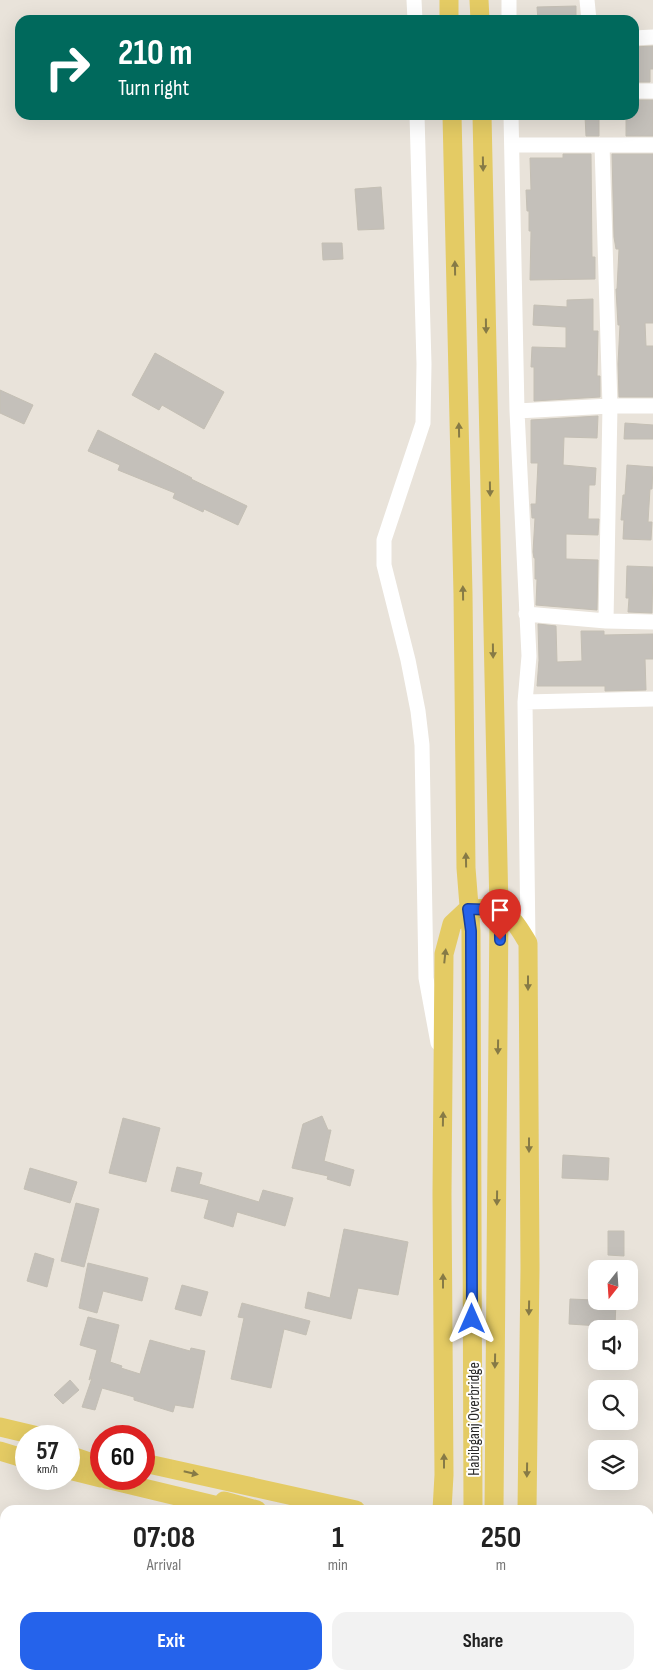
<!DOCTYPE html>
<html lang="en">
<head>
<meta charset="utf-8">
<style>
  :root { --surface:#fff; --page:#f2f2f2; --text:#222; --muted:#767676; --accent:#2563eb }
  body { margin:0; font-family:"Sofia Sans Condensed",sans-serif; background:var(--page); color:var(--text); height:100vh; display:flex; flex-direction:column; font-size:19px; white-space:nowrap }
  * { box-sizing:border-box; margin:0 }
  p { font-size:16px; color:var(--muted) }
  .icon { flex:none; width:28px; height:28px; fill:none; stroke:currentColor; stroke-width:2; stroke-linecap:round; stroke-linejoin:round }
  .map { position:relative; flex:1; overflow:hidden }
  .panel { position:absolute; left:0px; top:1505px; width:654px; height:175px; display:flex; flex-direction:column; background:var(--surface); border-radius:15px 15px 0 0; box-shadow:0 5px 20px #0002 }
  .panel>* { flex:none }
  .banner { position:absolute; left:15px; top:15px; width:624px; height:105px; border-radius:15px; box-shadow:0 5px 20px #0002; background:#00695c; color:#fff; overflow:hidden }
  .needle { width:32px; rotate:197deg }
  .tools { position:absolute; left:588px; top:1260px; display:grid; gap:10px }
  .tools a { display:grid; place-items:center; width:50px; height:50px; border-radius:10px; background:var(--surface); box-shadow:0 5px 20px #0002; font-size:25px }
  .speed { position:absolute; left:15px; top:1425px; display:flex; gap:10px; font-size:25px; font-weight:700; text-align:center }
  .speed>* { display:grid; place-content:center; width:65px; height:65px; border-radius:50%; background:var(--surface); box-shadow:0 5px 20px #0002; line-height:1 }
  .speed small { font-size:12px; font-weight:400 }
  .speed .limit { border:8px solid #d22; background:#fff; color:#111 }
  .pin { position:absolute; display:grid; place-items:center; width:42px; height:42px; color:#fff; margin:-51px -21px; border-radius:50% 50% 50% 0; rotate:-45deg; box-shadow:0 0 5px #0007 }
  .pin .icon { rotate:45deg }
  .me { position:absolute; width:55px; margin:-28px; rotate:0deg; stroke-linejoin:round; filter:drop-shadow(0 0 4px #0008) }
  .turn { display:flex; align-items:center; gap:18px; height:105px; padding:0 20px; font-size:22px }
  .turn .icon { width:65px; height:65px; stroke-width:2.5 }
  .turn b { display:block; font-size:35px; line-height:42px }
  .eta { display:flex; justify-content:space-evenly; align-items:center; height:85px; text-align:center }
  .eta b { font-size:30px; font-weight:700; line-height:35px }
  .action { display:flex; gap:10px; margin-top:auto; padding:10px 20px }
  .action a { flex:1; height:58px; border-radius:15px; background:var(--accent); color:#fff; font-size:20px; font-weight:700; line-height:58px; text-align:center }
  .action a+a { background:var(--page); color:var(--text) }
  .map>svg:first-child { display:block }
</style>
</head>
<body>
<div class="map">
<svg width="653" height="1680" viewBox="0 0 653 1680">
  <rect width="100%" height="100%" fill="#e9e3da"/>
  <!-- building -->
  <path fill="#c4c0ba" stroke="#c4bfb4" d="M576,6V20H538L537,7Z
    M653,46V69H650V82H634V47Z
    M634,100H653V136H626V115H634Z
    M585,116H599V136H586Z
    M563,154H591L592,257H595V279L530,280L531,231H529V211H527L526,190H531L530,158H563Z
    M612,154H653V323H645L646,346H653V397H619L618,364L620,325H618L616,289H617L619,249H616L614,237Z
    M381,187L384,229L358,230L355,189Z
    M322,243H342L343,259L323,260Z
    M593,299V331H598L597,376H600V397L534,401V367H531L532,347L566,348V327L533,325L534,305L567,307V300Z
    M155,353L224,392L204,429L162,405L159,410L132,395Z
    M0,390L33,405L24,424L0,413Z
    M598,416L597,438L564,437L563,465L596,468L595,485H589L588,519H599L598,535L566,534V559L598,560L597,610L536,605L537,579H535V558H534L533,552L535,518H532L531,504H536L538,463H531V420Z
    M625,423L653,425V439H624Z
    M98,430L192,478L191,479L247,506L238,525L204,509L203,512L173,498L175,493L118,470L120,465L88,451Z
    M627,465L653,467L652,489H650L648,522H652L651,540L623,539L624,520H621L623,495H625Z
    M627,566L653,567L652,613L628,612L629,598H626Z
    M538,624L556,626L557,662L582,661L581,631H604V635L653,634V659H645L646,690L605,691V686H537L539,660Z
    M322,1116L328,1130H331L324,1161L354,1170L350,1186L327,1179L328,1176L292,1168L303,1124Z
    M123,1118L160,1128L146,1182L109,1173Z
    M563,1155L609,1158L608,1180L562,1178Z
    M177,1167L202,1173L199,1184L259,1202L263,1190L293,1198L285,1226L237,1212L233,1227L204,1218L209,1200L171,1191Z
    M30,1168L77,1182L70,1203L24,1189Z
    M76,1203L99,1209L84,1267L61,1261Z
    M344,1229L408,1242L398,1295L358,1288L351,1319L305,1308L308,1292L330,1298Z
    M608,1231H624V1256L608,1255Z
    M35,1253L54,1259L47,1287L27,1281Z
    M88,1263L148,1278L142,1301L103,1291L97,1313L79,1308Z
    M182,1285L208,1292L201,1316L175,1309Z
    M570,1299L616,1301L615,1327L569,1324Z
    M242,1303L310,1321L306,1335L284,1329L271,1388L231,1379L244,1318L238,1317Z
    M88,1317L119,1325L110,1362L122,1366L121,1368L140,1374L150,1340L190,1351L191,1348L205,1351L193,1408L175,1405L173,1412L134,1400V1397L102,1388L95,1410L82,1407L92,1378L89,1380L97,1350L80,1345Z
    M70,1380L79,1390L63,1404L54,1395Z"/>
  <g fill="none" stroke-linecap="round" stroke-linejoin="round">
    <!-- minor -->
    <path stroke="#fff" stroke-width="15" d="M414,0L415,20
      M509,0V20
      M587,0L589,20
      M634,38L653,37
      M634,91H653
      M417,115L424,364L423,423L384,540V565L408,660L418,711L422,745L426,978L438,1043
      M511,115L517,411L529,656L525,702L528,943
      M512,145H653
      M602,145L610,406L606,621
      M517,411L610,406H653
      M526,614L606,621L653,622
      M525,702L653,699"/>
    <!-- major -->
    <path stroke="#e4cb64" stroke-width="19" d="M449,0V20
      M479,0L480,20
      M452,115L463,594L466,868L471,931L473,1510
      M482,115L499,910L494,1510
      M0,1427L38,1436
      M0,1451L26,1459
      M69,1455L101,1466
      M144,1463L356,1510
      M69,1470L101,1478
      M106,1479L235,1510
      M224,1501L257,1510
      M442,1510L444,1475L442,1194L444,954L452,924L468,909C478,909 491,907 500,911C513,916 521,932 528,943L530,1268L527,1510
      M474,1675L475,1680
      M513,1675V1680
      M420,1680L423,1675
      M441,1680L443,1675"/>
  </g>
  <!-- one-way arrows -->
  <defs><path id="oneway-solid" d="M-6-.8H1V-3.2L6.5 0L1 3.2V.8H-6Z" transform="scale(1.25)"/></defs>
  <g fill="#867a46">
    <use href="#oneway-solid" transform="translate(483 164) rotate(89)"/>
    <use href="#oneway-solid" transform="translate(455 268) rotate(-91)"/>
    <use href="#oneway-solid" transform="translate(486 326) rotate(89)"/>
    <use href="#oneway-solid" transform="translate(459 430) rotate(-91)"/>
    <use href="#oneway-solid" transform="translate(490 489) rotate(89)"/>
    <use href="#oneway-solid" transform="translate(463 593) rotate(-91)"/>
    <use href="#oneway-solid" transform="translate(493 651) rotate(89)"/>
    <use href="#oneway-solid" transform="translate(466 860) rotate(-91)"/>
    <use href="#oneway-solid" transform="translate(445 956) rotate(-84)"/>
    <use href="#oneway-solid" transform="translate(528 983) rotate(90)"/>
    <use href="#oneway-solid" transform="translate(498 1047) rotate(91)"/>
    <use href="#oneway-solid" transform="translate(443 1119) rotate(-89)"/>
    <use href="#oneway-solid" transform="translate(529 1145) rotate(90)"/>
    <use href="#oneway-solid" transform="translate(497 1198) rotate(91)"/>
    <use href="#oneway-solid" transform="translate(443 1281) rotate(-90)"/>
    <use href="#oneway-solid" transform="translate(529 1308) rotate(91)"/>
    <use href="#oneway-solid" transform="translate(495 1361) rotate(91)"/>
    <use href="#oneway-solid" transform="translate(444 1461) rotate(-90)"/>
    <use href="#oneway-solid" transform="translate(527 1470) rotate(91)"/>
    <use href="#oneway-solid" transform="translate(191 1473) rotate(13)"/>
  </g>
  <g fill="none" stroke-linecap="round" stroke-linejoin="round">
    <!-- route casing -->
    <g stroke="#184099" stroke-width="12">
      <path id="route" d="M472,1319L471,931L468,909L500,910V940"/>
    </g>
    <!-- route -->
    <use href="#route" stroke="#2563eb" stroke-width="9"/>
  </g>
  <g text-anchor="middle" stroke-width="4" stroke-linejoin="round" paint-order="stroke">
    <!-- street labels -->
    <g font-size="16" fill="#282828" stroke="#fff">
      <text transform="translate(473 1419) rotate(-90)" y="6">Habibganj Overbridge</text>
    </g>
  </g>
</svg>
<div class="tools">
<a><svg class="needle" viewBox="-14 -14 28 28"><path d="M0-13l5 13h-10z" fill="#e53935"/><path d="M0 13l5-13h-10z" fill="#767676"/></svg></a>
<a><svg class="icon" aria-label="sound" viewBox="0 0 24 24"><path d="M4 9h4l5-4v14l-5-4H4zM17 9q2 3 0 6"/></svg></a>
<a><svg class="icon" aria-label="search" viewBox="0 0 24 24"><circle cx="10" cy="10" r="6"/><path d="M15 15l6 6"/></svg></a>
<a><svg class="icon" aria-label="layers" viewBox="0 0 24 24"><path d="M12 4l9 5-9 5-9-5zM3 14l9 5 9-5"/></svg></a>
</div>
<div class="speed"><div>57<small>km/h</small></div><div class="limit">60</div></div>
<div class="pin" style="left:500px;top:940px;background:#d93025"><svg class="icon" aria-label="arrive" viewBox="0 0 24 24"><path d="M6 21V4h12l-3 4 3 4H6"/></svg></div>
<svg class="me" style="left:472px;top:1319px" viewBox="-20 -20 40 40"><path d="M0-17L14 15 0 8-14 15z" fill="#2563eb" stroke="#fff" stroke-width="4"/></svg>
<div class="banner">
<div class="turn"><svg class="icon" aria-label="right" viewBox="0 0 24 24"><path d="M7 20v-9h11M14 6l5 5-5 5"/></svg><div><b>210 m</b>Turn right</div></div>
</div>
<section class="panel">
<div class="eta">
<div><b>07:08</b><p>Arrival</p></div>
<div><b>1</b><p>min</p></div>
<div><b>250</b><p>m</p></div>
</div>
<div class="action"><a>Exit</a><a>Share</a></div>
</section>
</div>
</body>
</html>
